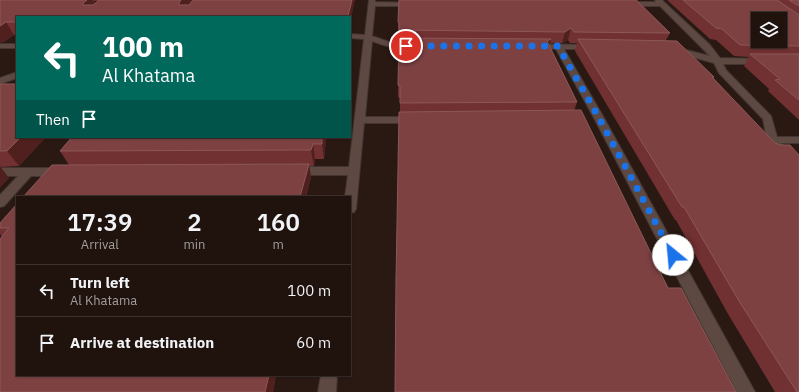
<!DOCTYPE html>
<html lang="en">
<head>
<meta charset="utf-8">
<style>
  :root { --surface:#20130e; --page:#281c17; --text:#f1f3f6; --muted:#a29e9e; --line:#3d322e }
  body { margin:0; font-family:"IBM Plex Sans",sans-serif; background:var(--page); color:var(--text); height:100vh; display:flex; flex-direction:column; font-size:15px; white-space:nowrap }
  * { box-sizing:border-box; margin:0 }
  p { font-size:13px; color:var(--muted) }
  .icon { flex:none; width:22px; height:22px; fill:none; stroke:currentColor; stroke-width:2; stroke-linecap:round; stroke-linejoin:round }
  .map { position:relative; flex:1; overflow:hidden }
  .details { position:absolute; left:16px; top:196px; width:335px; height:180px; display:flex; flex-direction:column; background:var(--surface); border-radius:0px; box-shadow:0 1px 3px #0004,0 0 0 1px var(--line) }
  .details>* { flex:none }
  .top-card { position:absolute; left:16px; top:16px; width:335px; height:122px; border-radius:0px; box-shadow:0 1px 3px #0004,0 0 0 1px var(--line); background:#00695c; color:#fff; overflow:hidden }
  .controls { position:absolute; left:751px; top:12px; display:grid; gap:8px }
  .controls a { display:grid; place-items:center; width:36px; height:36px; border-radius:0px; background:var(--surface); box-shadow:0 1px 3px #0004,0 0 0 1px var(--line); font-size:20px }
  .pin { position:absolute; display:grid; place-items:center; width:34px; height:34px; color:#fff; margin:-17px; border:2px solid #fff; border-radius:50%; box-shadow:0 1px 4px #0007 }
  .me { position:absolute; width:44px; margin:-22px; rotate:332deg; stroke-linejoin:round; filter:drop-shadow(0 0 3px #0008) }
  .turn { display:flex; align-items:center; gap:14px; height:84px; padding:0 20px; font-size:18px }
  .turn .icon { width:52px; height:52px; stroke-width:2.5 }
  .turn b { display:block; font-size:28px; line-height:34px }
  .then { display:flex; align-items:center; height:38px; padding:0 20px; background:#0003; gap:8px; font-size:15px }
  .eta { display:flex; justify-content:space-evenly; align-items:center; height:68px; text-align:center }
  .eta b { font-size:24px; font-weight:600; line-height:28px }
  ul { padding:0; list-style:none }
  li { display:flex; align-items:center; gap:12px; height:52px; padding:0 20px; border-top:1px solid var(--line) }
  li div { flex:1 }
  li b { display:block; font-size:15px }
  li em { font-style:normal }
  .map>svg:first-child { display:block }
</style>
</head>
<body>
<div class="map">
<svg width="799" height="392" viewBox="0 0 799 392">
  <rect width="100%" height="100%" fill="#2a1913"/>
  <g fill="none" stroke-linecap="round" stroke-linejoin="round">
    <!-- street casing -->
    <g stroke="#433632" stroke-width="2">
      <path id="street" d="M369,0H375V2L417,3L418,4L415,6H375L372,36L392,43L415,44L419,46C410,54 382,45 372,41L365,117H416L421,120L416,123H364L356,209L354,212L350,213V197H345L348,175H294L290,174L288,171L290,168L294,167H349L364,39L350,38V34L365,35Z
        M655,0H662L665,3L710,45L720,58L765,59L766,61L762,64H723L726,70L771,116L777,137H799V143H781L799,162V173L795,172L767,140L763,119L719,73L714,63L671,51V47H674L710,56L660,6H624L621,4L624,2H656Z
        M0,44H17V48H0Z
        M531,44L591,45L595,47L591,49H564L604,118L755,392H737L594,118L556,49L534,48H531Z
        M17,72V78L0,84V78Z
        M0,168H62L66,169L68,172L66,175L62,176H31L4,206L0,207V195L18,176H0Z
        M321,375H337L336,392H318Z"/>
    </g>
    <!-- street -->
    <use href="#street" fill="#5d4942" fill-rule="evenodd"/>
  </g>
  <!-- wall -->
  <path fill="#713032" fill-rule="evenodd" d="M0,0H355L350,17H17V35H14L4,42ZM94,1H98L95,4Z
    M399,0H641H637L670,33L666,40L714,77L713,78L774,142L799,155V154V392H775L728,314L676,220H675L575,51L577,43H570L568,40L562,43H550L549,45L577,102L574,111L668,288L736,392L400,112V98L398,97L399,35L398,34V22Z
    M667,0H799V120L768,91L769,89L744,66L749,57L734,56L716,40L710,39Z
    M0,84L17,137H46L19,166L0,167L9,178L0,187Z
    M326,137L324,159H315L314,166H309L311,177L306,197H23L69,165L60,151Z
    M17,204V375H276L273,392H0V239L2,237L0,234V223Z"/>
  <!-- shaded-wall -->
  <path fill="#50201e" d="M87,0H93L97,8L83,5V3Z
    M181,0H196L183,16L179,5V3Z
    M352,0H355L350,24V17H348V16Z
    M6,22L14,35L4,42L0,43V26Z
    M571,28L568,40L562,43L565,32Z
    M551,39L548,50L547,41Z
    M21,137H46L19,166L7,151Z
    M322,137H326L324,159L322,144Z
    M313,144L315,159L314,166L311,150Z
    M309,164L311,177L306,197H300Z
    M0,166L9,178L0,187Z
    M269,375H276L273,392H265Z"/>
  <!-- building -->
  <path fill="#7d4142" stroke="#8c5858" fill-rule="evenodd" d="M0,0H87L83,3V5H93L99,0H181L179,3V5H189L193,0H352L348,16H344L343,17H17V22H6L0,26Z
    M399,0H636L670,33L574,32L571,28L565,32L399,30V23L398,22Z
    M683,0H777L799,15V46L740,45L722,29L716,28ZM758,19H780V41H758Z
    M789,0H799V6Z
    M399,38L551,39L547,41L577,102L400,103V86L398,85Z
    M578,39L677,41L714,77H712L774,142L779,145H790L799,155V392H797L739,301L684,207H682Z
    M750,54H799V100L775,80L780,79Z
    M0,84H17V137H21L7,151H0Z
    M581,110L668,288H681L736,392H395L396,280L399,112Z
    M72,137H322V144H313L311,150L60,151Z
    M309,164L300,197H23L52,165Z
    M17,204V375H269L265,392H0V239L9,228H0V223Z"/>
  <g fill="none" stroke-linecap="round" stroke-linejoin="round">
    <!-- route -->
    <path stroke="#1a73e8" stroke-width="7" stroke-dasharray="0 12.6" d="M406,46H558L599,118L673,255"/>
  </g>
</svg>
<div class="controls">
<a><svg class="icon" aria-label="layers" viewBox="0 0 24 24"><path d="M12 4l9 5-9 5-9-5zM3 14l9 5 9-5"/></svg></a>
</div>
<div class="pin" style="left:406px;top:46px;background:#d93025"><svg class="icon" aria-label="arrive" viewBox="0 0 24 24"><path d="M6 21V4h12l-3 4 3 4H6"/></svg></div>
<svg class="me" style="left:673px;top:255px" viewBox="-20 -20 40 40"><circle r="19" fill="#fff"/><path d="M0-13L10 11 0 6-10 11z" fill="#1a73e8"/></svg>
<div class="top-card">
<div class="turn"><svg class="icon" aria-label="left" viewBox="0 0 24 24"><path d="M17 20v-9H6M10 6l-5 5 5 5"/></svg><div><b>100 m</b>Al Khatama</div></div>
<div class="then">Then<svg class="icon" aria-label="arrive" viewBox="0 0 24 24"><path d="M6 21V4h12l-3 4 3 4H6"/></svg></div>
</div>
<section class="details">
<div class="eta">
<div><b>17:39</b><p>Arrival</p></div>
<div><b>2</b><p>min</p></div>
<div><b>160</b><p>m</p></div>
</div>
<ul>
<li><svg class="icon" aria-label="left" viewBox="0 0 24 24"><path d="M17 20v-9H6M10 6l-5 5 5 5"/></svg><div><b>Turn left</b><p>Al Khatama</p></div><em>100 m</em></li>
<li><svg class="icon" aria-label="arrive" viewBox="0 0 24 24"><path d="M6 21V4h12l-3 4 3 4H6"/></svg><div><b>Arrive at destination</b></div><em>60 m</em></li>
</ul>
</section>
</div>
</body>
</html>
